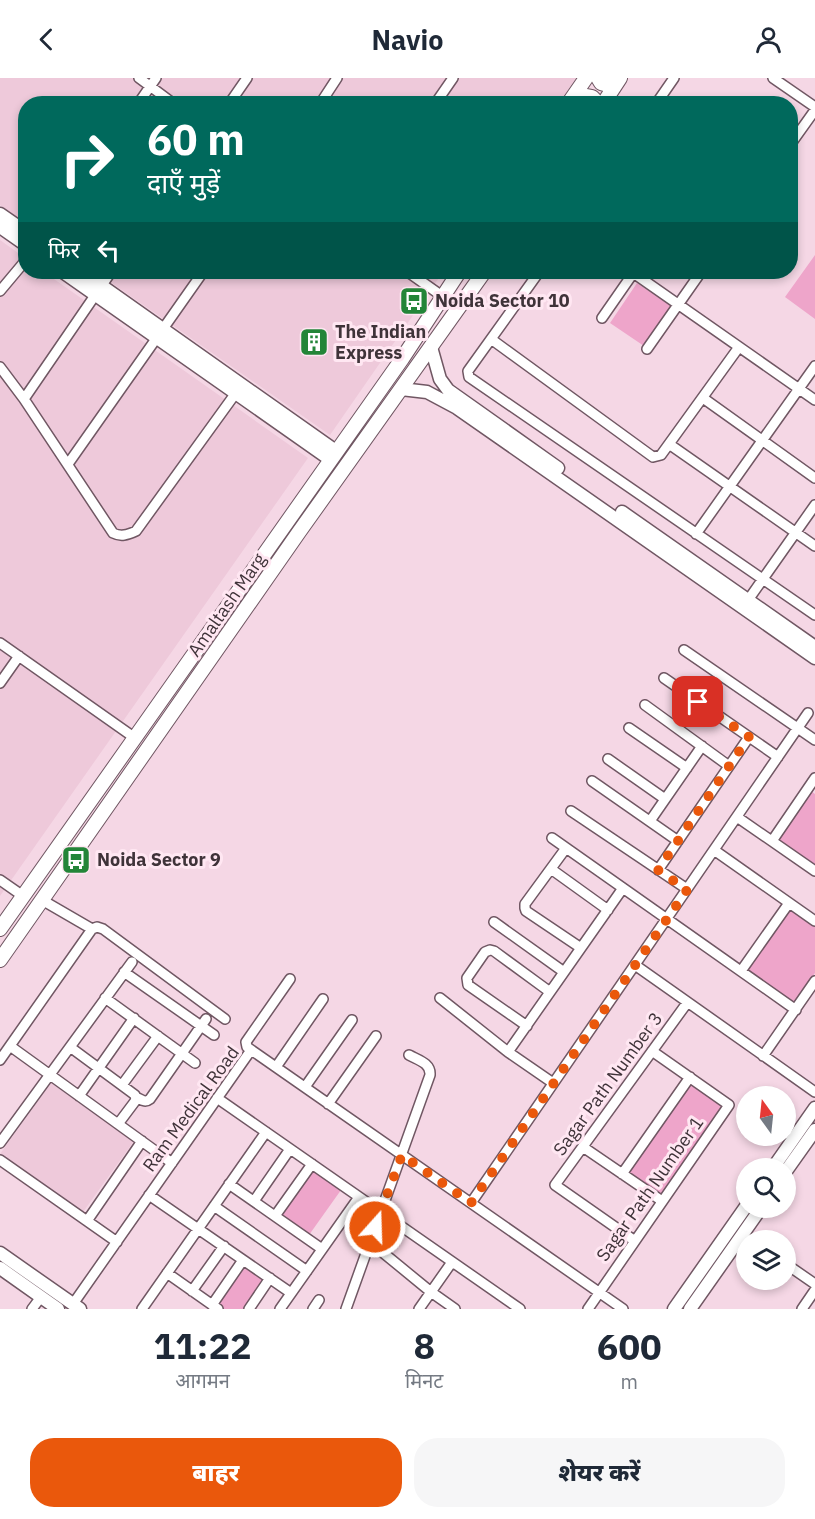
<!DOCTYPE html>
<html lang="hi">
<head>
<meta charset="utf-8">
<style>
  :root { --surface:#fff; --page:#f6f6f7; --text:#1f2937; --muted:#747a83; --accent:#ea580c }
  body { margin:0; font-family:"IBM Plex Sans","Noto Sans Devanagari",sans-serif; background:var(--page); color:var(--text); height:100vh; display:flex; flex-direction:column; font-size:22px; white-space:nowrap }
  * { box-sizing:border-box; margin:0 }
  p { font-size:20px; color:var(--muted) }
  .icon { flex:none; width:33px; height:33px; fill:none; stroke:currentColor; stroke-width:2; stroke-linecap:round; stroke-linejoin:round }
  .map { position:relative; height:1231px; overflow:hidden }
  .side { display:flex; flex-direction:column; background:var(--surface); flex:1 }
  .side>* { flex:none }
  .hud { position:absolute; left:18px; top:18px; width:780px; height:183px; border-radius:24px; box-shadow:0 3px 9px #0003; background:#00695c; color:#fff; overflow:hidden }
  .needle { width:39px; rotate:345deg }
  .buttons { position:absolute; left:736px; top:1008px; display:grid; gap:12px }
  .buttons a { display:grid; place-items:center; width:60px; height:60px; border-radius:50%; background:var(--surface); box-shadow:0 3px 9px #0003; font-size:30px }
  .pin { position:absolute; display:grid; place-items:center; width:51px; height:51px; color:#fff; margin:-26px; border-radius:12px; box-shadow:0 3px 9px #0006 }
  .me { position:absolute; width:66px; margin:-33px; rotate:20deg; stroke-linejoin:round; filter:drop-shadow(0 0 4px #0008) }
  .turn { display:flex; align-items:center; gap:21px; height:126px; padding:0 30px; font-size:27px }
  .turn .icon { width:78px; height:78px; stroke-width:2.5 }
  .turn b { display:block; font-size:42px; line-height:51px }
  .then { display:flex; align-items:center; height:57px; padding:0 30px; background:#0003; gap:12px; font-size:22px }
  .eta { display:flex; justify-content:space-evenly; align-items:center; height:102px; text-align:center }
  .eta b { font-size:36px; font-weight:800; line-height:42px }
  .cta { display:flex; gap:12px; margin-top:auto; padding:12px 30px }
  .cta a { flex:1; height:69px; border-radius:24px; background:var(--accent); color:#fff; font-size:24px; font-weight:800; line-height:69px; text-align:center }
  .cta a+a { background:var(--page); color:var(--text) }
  header { display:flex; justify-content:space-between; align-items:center; height:78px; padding:0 30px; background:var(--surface); font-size:27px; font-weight:800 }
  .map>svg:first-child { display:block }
</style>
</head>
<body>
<header><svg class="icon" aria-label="back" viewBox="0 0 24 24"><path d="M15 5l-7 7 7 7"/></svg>Navio<svg class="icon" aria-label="person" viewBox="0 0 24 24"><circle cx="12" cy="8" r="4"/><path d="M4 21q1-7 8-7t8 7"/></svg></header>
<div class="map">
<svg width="815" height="1231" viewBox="0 0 815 1231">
  <rect width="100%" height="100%" fill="#f5d7e5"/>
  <!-- built -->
  <path fill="#eec9da" d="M0,0H576L558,26H26L25,145L0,127Z
    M0,162L25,180L26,194H44L308,380L0,818Z
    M96,194H443L330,357Z
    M51,1005L134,1063L83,1134L0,1076Z"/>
  <!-- green -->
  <path fill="#eea5ca" d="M815,177V241L785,219Z
    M637,205L671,228L644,268L610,245Z
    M811,713L815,716V787L778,762Z
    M790,831L815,848V895L795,925L747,892Z
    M690,1006L724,1029L662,1118L628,1094Z
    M312,1092L341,1112L309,1157L280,1137Z
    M244,1187L265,1202L245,1231H224L217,1226Z"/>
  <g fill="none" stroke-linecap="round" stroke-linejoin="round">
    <!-- minor casing -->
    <g stroke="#705763" stroke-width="12">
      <path id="minor" d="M139,0L174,26
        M773,0L815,29
        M138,26L156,0
        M229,26L247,0
        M320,26L337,0
        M435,26L453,0
        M656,26L674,0
        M790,67L815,32
        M408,194L442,218
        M539,194L468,293L469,299L815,537
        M632,194L815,322
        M0,213L26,182
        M602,240L634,194
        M491,261L653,379L661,377L739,269
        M647,271L701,194
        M0,289L24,321L113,455C121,459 127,457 136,453L238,312
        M703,320L815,400
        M24,321L111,194
        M669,366L815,468
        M68,386L203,194
        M696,456L815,288
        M746,525L815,427
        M0,565L135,660
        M684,572L815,662
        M664,600L778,679
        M0,605L19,578
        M645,627L729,688
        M629,650L687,690
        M608,681L665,721
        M592,703L678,763
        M571,733L687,811
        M737,739L815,793
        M650,743L702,668
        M552,760L796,932
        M772,763L815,700
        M566,770L525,826V830L526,833L581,870
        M714,772L815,843
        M551,791L608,832
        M658,792L749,659
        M0,802L23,818
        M42,822L92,851
        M494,844L564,894
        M635,887L815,1014
        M741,893L789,825
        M124,894L214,957
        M290,901L246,964L247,969L623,1231
        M105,920L195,985
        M440,920L508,974
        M527,948L468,907L467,900L485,874L490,872L494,873L550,914
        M10,968L172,1085
        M70,969L135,1017L136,1022L118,1046
        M763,978L815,903
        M0,982L92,851L97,849L103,851L225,941
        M276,989L323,921
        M553,1005L508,974L623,810
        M122,1007L158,958
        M305,1009L352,942
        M79,1018L134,940
        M136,1019C142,1022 145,1025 150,1021L206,941
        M217,1020L520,1231
        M328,1026L376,958
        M0,1065L132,884
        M583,1069L662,1123
        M0,1082L117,1164
        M622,1096L690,999
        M229,1106L322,1171
        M149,1117L291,1215
        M254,1123L290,1071
        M471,1125L808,635
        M214,1128L307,1193
        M275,1138L312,1086
        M87,1143L142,1063
        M635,1163L555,1107L687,925
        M370,1164L431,1214L455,1231
        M786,1186L815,1206
        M167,1195L218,1231
        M192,1213L224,1168
        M73,1226L251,972
        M212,1227L243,1182
        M32,1231L41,1219
        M142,1231L266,1054
        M249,1231L270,1200
        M280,1231L359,1119
        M313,1231L319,1222
        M346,1231L430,997C431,985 418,982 409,977
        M419,1231L452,1184
        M588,1231L729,1027L652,973
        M802,1231L815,1212"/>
    </g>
    <!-- tertiary casing -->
    <g stroke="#705763" stroke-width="15">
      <path id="tertiary" d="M0,136L26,154
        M0,149L26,167
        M63,194L331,382
        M82,194L337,374
        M431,269L440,301L448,312L558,390
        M401,311L427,314L457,330L815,580
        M622,434L815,569
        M773,1090L815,1030
        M786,1093L815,1052
        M0,1175L80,1231
        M0,1190L58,1231
        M674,1231L747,1127
        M690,1231L761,1130"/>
    </g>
    <!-- secondary casing -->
    <g stroke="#705763" stroke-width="16">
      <path id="secondary" d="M598,0L601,5L608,7L620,0
        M568,26L586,0
        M578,26L581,21L587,18L592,19L595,22V26
        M603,26L620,0
        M0,851L402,281L459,194
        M0,882L299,454L484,194"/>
    </g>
    <!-- minor -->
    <use href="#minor" stroke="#fff" stroke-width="9"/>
    <!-- tertiary -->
    <use href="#tertiary" stroke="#fff" stroke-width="12"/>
    <!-- secondary -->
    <use href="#secondary" stroke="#fff" stroke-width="14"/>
  </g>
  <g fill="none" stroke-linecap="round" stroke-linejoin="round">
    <!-- route -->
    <path stroke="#ea580c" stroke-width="10" stroke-dasharray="0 18" d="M375,1149L402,1077L471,1125L687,812L658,792L749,659L698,624"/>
  </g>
  <!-- icons -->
  <defs>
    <g id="bus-square" transform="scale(1.5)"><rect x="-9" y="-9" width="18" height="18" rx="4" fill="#238538" stroke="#ffe7f2"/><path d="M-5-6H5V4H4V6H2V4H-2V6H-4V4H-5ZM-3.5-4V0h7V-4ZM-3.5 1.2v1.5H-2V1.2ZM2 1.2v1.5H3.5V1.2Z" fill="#fff"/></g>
    <g id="building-square" transform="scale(1.5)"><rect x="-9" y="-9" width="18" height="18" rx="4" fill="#238538" stroke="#ffe7f2"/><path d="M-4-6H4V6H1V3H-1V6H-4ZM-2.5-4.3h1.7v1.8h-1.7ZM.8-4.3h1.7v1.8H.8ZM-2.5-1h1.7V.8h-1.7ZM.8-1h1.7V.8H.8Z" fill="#fff"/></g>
  </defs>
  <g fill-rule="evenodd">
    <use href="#bus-square" x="414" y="223"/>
    <use href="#building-square" x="314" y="264"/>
    <use href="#bus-square" x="76" y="782"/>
  </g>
  <g text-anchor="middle" stroke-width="6" stroke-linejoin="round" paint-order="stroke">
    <!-- poi labels -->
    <g font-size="18" font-weight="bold" fill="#3f3339" stroke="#ffe7f2" text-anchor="start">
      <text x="435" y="229">Noida Sector 10</text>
      <text x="335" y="260">The Indian<tspan x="335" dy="21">Express</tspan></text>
      <text x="97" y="788">Noida Sector 9</text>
    </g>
    <!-- street labels -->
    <g font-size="18" fill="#3f3339" stroke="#ffe7f2">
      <text transform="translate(227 527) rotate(-55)" y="6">Amaltash Marg</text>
      <text transform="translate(608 1006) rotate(-54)" y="6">Sagar Path Number 3</text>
      <text transform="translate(191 1031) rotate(-54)" y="6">Ram Medical Road</text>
      <text transform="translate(650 1111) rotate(-55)" y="6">Sagar Path Number 1</text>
    </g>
  </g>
</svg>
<div class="buttons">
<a><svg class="needle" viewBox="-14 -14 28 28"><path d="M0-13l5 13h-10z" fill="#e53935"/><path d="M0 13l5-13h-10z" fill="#747a83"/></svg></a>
<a><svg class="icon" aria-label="search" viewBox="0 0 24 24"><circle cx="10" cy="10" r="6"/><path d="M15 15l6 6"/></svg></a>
<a><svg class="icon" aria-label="layers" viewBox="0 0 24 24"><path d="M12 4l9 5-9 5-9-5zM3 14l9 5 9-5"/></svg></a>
</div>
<div class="pin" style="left:698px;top:624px;background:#d93025"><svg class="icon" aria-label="arrive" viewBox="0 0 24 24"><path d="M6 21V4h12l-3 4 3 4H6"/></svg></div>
<svg class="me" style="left:375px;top:1149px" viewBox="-20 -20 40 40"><circle r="17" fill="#ea580c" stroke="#fff" stroke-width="3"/><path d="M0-11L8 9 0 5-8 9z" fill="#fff"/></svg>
<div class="hud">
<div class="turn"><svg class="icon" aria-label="right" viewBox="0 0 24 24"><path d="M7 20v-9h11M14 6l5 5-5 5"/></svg><div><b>60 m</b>दाएँ मुड़ें</div></div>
<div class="then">फिर<svg class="icon" aria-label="left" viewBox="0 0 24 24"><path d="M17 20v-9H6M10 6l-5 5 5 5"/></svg></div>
</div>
</div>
<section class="side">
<div class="eta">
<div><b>11:22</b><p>आगमन</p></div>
<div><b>8</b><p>मिनट</p></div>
<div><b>600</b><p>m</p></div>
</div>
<div class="cta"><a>बाहर</a><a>शेयर करें</a></div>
</section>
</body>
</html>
